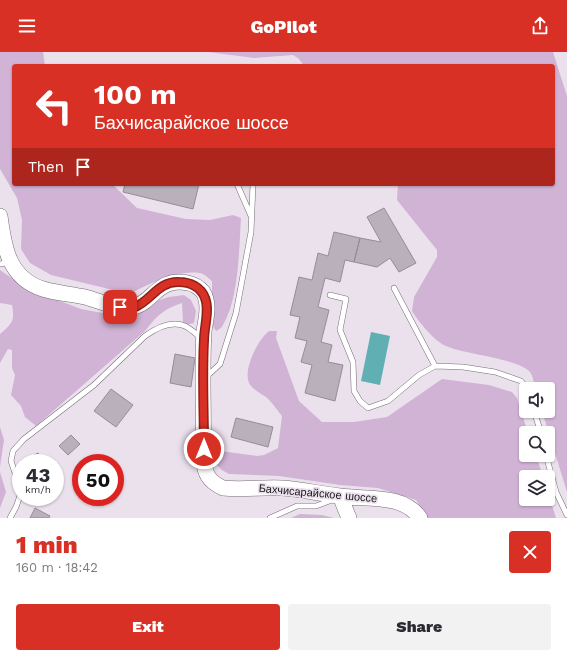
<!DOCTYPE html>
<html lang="en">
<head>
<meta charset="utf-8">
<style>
  :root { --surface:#fff; --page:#f2f2f3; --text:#2b2b33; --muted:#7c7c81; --accent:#d93025 }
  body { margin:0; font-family:"Work Sans",sans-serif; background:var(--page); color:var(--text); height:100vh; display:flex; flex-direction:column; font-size:15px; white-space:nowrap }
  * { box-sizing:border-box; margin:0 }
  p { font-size:13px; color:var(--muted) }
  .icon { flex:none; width:22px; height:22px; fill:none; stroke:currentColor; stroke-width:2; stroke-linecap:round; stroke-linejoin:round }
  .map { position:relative; height:466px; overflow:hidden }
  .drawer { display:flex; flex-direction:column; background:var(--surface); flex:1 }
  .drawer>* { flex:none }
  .top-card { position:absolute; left:12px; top:12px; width:543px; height:122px; border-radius:4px; box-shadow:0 1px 3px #0004; background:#d93025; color:#fff; overflow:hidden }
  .fabs { position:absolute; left:519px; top:330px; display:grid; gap:8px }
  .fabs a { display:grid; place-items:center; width:36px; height:36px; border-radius:4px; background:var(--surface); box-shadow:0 1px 3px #0004; font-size:20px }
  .speed { position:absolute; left:12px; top:402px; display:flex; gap:8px; font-size:20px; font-weight:700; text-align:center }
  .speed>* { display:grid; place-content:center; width:52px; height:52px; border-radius:50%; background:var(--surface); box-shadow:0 1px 3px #0004; line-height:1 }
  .speed small { font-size:10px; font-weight:400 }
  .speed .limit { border:6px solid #d22; background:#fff; color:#111 }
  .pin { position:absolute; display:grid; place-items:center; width:34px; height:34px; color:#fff; margin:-17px; border-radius:8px; box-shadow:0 2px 6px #0006 }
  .me { position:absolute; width:44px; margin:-22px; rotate:0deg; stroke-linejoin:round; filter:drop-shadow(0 0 3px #0008) }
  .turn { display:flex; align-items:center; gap:14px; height:84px; padding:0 16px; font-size:18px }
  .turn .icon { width:52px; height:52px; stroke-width:2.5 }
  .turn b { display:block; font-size:28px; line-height:34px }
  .then { display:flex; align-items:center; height:38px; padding:0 16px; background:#0003; gap:8px; font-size:15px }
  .round { display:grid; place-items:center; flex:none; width:42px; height:42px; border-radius:4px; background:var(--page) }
  .overview { display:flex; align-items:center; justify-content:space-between; height:68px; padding:0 16px }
  h1 { font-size:24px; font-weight:800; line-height:30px; color:var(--accent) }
  .action { display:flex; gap:8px; margin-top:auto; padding:8px 16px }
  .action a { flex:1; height:46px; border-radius:4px; background:var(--accent); color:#fff; font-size:16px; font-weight:800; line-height:46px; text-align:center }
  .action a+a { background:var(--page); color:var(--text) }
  header { display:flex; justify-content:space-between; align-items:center; height:52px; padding:0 16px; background:var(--accent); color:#fff; font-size:18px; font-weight:800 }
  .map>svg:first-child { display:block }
</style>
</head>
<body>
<header><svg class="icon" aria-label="menu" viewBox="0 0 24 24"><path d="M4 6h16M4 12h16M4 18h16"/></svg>GoPilot<svg class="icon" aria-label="share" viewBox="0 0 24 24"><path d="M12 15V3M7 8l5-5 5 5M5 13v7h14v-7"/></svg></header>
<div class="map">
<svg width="567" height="466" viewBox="0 0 567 466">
  <rect width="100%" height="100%" fill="#ebe1ed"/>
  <!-- green -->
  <path fill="#d1b3d6" d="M0,0H43L45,14H14V132H112L137,156L186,167L210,168L233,163L241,166C239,197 239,246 223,273C222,276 219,277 216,279L212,273V229C209,227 204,221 199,221C178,218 148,232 130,242L51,223L30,211L21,197L22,168L17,146L0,117Z
    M208,0H553L567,44V440L542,359H548V337H536C534,332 533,324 530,320C520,307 463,302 446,294C434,289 419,270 412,259L414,245L437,205V198L397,148L398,132H553V14H304L299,7L293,3L254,6Z
    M0,218L26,236L81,257L124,265L150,251L169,245L184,243L191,248L196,259L194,271L186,273L183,271L182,251C162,258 158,263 145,279L36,374L25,365L21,354L11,343L15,323L12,316V298L8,297L0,311V282C12,271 15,270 12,253L0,251Z
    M269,279H277L276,286L299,349L322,370H354L387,365L442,327L489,333L512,340L517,346L528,381H526V403H536L543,425H526V447H548V441L556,466H427L416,448L378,436L340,433L279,424L229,422L222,418L217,413L216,405L220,399L257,404L264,403L278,396L282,364C277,358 272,350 266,345C261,342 255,338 251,334C240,322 258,287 269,279Z
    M0,375L4,388L0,415Z
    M0,420L6,440L0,456Z
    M300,462L322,463L334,466H291Z"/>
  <!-- water -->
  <path fill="#5fafb3" d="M371,280L390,284L380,333L361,329Z"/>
  <!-- building -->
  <path fill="#bab0bb" stroke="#968c97" d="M125,132H199L193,157L123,140Z
    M384,156L416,211L399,220L390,206L377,215L354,210L360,186L381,190L367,165Z
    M334,180L360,186L354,210L345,208L340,230L325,226L318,255L329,258L321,290L332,293L328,310L343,313L335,349L305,341L312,313L301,310L307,289L295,286L300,265L290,263L299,225L312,228L318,201L328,204Z
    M175,302L195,306L191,335L170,331Z
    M111,337L133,353L116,375L94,359Z
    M236,366L273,375L268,395L231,385Z
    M71,383L80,392L68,403L59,394Z
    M38,401L42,408L37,411H26L24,409Z
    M48,406L51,411H42L41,410Z
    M35,456L50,464L49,466H30Z"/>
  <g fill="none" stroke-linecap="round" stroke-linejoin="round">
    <!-- lane casing -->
    <g stroke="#766c77" stroke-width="6">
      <path id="lane" d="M237,132L251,164
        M0,212L10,210
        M394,236L435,314
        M330,243L346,247L340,278L353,310L354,339L360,349L368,356L388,349L419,323L435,314L463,315L495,320L521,329L527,337
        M206,325L220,312L236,261L251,180L253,132
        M534,359L541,381
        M546,403L556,440L567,463
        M10,466L16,455L21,441V431L15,421L11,409L13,399L24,387L94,333L145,284C156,276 171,268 185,274C191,277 196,282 201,286
        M270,466L297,454H316L332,448"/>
    </g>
    <!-- secondary casing -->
    <g stroke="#766c77" stroke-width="16">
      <path id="secondary" d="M0,164C4,194 8,226 43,237C56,241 71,242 85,245C100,249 116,257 132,255C152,253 157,224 188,231C193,232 199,235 203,240C210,251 206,267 204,279C203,295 203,311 203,327C203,354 204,380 203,406C205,422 208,429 223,436C243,438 262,435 282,436C302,437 320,442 340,444C366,448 403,441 420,466
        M340,444L349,466"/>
    </g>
    <!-- lane -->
    <use href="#lane" stroke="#fff" stroke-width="5"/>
    <!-- secondary -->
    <use href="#secondary" stroke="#fff" stroke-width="15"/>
  </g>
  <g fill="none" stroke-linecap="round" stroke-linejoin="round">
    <!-- route casing -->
    <g stroke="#8d1f18" stroke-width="10">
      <path id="route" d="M120,255C125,255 130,256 135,255C151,249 158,229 179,230C190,230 201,235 205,246C210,258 204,275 204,288C202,324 204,361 204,397"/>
    </g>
    <!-- route -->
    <use href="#route" stroke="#d93025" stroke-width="7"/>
  </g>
  <g text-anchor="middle" stroke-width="3.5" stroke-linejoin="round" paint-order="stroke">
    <!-- street labels -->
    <g font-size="11" fill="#19161a" stroke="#ebe1ed">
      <text transform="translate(318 441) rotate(5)" y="4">Бахчисарайское шоссе</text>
    </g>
  </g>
</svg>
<div class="fabs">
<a><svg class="icon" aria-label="sound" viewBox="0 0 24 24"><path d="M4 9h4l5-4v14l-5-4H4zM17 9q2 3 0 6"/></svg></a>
<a><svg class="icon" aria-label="search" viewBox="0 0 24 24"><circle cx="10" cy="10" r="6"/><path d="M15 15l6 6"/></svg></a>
<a><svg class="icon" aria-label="layers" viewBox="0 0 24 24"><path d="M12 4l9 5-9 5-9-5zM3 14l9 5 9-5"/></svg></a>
</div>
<div class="speed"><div>43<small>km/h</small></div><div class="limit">50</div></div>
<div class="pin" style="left:120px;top:255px;background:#d93025"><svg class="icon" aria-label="arrive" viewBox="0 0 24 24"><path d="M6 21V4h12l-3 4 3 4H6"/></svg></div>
<svg class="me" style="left:204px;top:397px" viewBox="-20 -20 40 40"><circle r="17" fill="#d93025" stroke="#fff" stroke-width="3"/><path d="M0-11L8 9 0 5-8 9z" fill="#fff"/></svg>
<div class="top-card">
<div class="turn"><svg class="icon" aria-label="left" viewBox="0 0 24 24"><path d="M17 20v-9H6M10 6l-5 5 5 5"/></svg><div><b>100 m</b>Бахчисарайское шоссе</div></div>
<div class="then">Then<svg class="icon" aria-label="arrive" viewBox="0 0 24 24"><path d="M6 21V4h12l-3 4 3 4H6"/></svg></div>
</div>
</div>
<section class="drawer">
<div class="overview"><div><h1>1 min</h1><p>160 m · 18:42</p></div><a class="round" style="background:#d93025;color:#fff"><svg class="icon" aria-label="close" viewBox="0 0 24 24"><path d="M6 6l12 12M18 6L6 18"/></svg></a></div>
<div class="action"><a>Exit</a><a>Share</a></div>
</section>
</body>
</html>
